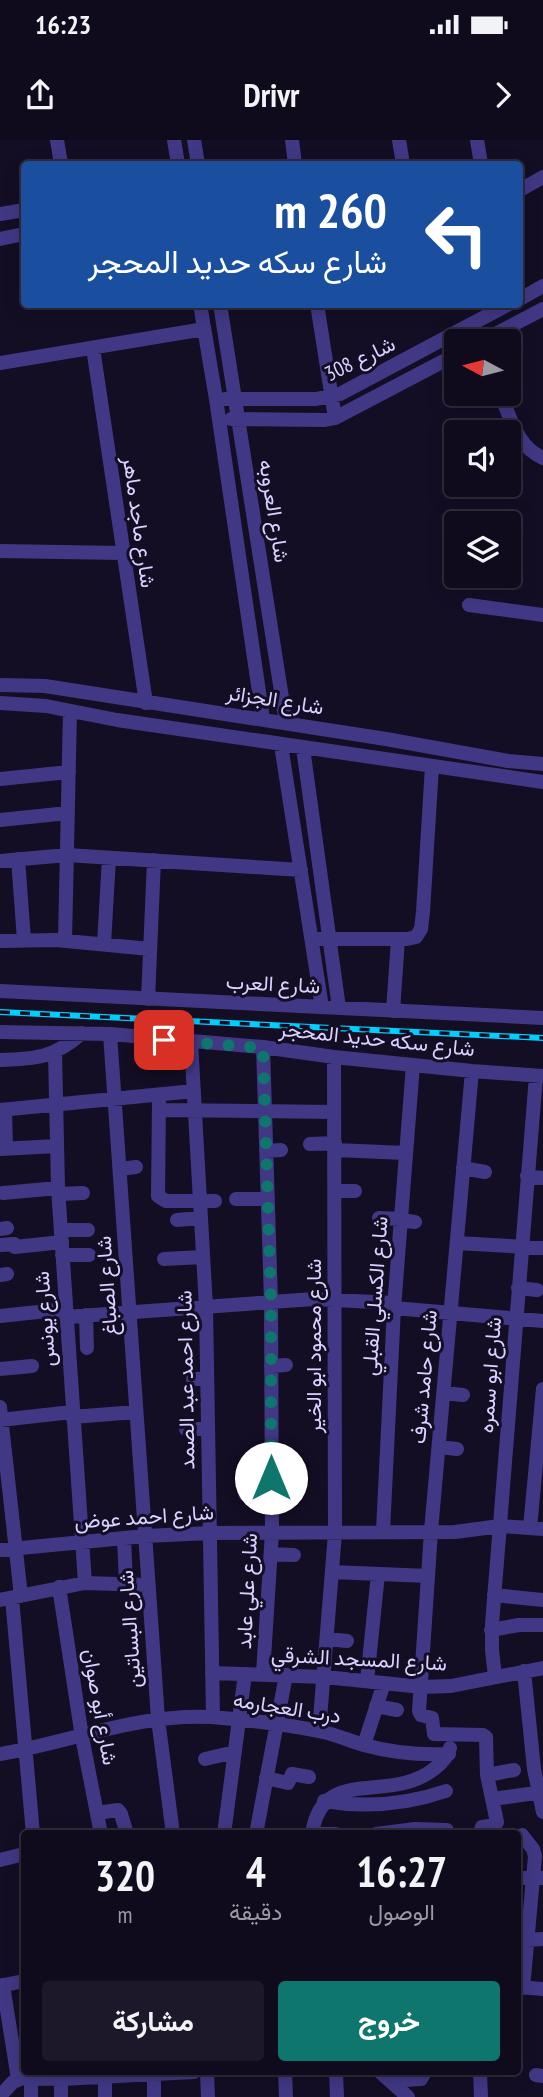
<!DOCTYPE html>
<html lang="ar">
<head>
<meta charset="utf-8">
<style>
  :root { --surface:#0f0a1c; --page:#1d1829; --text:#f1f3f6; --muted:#9b9aa3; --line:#2f2b3b; --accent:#0f766e }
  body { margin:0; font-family:"PT Sans Narrow",Vazirmatn,sans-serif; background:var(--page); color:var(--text); direction:rtl; height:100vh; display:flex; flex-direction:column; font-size:26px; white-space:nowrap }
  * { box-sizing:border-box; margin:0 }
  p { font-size:23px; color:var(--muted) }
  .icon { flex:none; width:38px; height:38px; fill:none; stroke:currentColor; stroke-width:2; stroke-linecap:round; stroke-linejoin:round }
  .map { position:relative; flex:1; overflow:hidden; direction:ltr }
  .details { position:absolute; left:21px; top:1690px; width:500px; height:245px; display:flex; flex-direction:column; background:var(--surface); border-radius:7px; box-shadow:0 4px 18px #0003,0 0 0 2px var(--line); direction:rtl }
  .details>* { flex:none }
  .guide { position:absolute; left:21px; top:21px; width:502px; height:147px; border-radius:7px; box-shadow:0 4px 18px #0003,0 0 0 2px var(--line); direction:rtl; background:#1a4fa0; color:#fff; overflow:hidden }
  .needle { width:46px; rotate:277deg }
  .fabs { position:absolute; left:444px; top:189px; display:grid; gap:14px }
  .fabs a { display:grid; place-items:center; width:77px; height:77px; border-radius:7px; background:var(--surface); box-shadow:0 4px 18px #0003,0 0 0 2px var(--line); font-size:35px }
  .pin { position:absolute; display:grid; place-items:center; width:60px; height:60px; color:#fff; margin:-30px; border-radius:14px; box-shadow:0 4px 10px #0006 }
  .me { position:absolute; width:77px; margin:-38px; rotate:0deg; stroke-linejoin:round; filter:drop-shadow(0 0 5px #0008) }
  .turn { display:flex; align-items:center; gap:24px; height:147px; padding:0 21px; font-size:32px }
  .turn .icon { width:91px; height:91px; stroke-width:2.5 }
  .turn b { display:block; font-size:49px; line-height:60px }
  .eta { display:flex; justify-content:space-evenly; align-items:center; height:119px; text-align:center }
  .eta b { font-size:42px; font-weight:700; line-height:49px }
  .action { display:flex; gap:14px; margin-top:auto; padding:14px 21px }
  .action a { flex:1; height:80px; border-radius:7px; background:var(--accent); color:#fff; font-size:28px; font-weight:700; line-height:80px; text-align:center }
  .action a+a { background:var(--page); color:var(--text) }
  .status { display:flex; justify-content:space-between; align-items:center; height:49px; padding:0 35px; background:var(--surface); direction:ltr }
  .status svg { height:19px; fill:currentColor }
  header { display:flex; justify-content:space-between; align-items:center; height:91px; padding:0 21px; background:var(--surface); font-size:32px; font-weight:700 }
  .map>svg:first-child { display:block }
</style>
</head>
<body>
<div class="status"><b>16:23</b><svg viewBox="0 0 49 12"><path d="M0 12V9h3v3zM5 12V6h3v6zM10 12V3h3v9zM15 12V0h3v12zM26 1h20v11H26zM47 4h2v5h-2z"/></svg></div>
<header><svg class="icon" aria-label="forward" viewBox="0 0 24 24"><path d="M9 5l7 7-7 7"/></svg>Drivr<svg class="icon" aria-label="share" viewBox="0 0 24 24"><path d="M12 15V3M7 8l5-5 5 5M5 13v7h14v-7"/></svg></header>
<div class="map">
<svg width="543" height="1957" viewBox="0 0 543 1957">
  <rect width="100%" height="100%" fill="#140e25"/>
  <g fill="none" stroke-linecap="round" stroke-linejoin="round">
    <!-- minor -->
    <path stroke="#413885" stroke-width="14" d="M57,0L61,24
      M174,0L178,24
      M194,0L198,24
      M292,0L295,24
      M399,0L403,24
      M477,0L481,24
      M520,50L543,37
      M0,74L24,70
      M0,99L24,94
      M520,159L543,146
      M200,164L216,259L263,579
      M220,164L286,583
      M317,164L335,278
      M482,201L543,169
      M93,208L146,563
      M0,223L204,189
      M500,254C511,278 517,307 543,318
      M225,259H316L340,254L509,164
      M231,279L325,280L335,278L457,214
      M0,411L122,413
      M469,465L543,475
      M0,545L45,546L386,599L508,621L543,624
      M0,563L46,566L117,580L543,642
      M281,605L322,867
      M303,608L339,868
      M0,639L69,632
      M0,680L68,673
      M18,719L24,800
      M0,721L67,715L301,730
      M312,799H407L416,797L421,789L423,772L432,626
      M65,800L70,571
      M0,801L56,800L150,809
      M104,804L109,718
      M0,851L543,878
      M148,859L154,720
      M393,871L398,799
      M0,892L110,894L263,907L334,917L472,931L542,936
      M110,894L158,1579L173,1694
      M191,902L206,1167L213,1577
      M263,907L271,1162L272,1392L263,1534
      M55,912L58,1048L85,1443
      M0,920C35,919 54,918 82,893
      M472,931L431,1391L419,1571L421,1575L432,1578L434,1594L483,1595L486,1597L487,1635L497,1682L495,1685L482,1687L480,1694
      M159,962L158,1056L166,1061H215
      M0,970L194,951
      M5,970L6,1009
      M159,970L334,972
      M310,1004L335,1003
      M0,1009L57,1006
      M335,1010L406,1013
      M266,1011L281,1010
      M463,1028L485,1032
      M120,1029L136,1027
      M527,1036L543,1038
      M335,1051H355
      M3,1053L58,1048
      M59,1054L83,1053
      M236,1059H268
      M379,1078L401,1079
      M177,1080L201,1078
      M401,1080L415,1082
      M0,1089L7,1088
      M61,1090H88
      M457,1103L543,1108
      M0,1105L14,1104L15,1107L62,1102
      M62,1115H89
      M164,1119L203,1117
      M0,1135L7,1134
      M518,1148L537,1150
      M394,1168L543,1181
      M86,1175L87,1208
      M0,1176L66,1169
      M66,1177L314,1159L394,1163
      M271,1226L286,1225
      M0,1229L32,1226
      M193,1239H207
      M444,1253L463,1255
      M0,1267L21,1456
      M72,1277L136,1272
      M0,1280L72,1272
      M186,1289H208
      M439,1307L457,1309
      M249,1339L271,1338
      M245,1354L271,1353
      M530,1388L543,1249
      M383,1391L394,1168L413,925
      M124,1398L126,1444
      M0,1410L145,1396L210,1393L455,1392L500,1386L543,1389
      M271,1414L294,1415
      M332,1432L428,1436
      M59,1447L82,1597L101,1694
      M494,1455L543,1460
      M12,1458L33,1694
      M0,1460L85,1443L148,1445
      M491,1490L519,1485H543
      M328,1499L347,1501
      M524,1531L534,1629L543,1672
      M212,1533L325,1537L422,1547L451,1546L543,1528
      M495,1537L492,1510V1484L536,936
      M367,1541L378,1434
      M376,1566L397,1570
      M319,1591L335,1393L334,917
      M364,1605L384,1543
      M0,1614C70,1602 140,1573 211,1577C248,1580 287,1584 323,1592C337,1595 350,1601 364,1605C392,1613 420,1615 449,1614
      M205,1619L235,1612
      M487,1635L514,1630
      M266,1638L288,1643L292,1634L309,1637
      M493,1659L543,1652
      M324,1661C366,1668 405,1665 446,1651
      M97,1673L118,1670L121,1674L127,1694
      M224,1694L245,1534
      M256,1694L286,1535
      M312,1694C322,1624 388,1665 434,1629C442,1623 448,1617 450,1608
      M321,1694H336
      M376,1694L415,1689L447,1690
      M522,1695L533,1709L535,1716L523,1848
      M0,1720L24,1714
      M518,1738H542
      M527,1800L543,1799
      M3,1845L18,1939
      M0,1846L24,1841
      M518,1847L543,1849
      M207,1932L208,1957
      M285,1932L286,1957
      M336,1932L337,1957
      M380,1932L408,1957
      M480,1932L481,1957
      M154,1934V1957
      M536,1935L543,1936
      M31,1937V1957
      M105,1937V1957
      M61,1939V1957
      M390,1941L421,1939L425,1932
      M0,1956L13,1942L23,1938L61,1939L194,1932"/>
    <!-- rail casing -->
    <g stroke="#00cffd" stroke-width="6">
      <path id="rail" d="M0,872L543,898"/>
    </g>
    <!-- rail -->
    <use href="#rail" stroke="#140e25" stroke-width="3.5" stroke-dasharray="10" stroke-linecap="butt"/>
  </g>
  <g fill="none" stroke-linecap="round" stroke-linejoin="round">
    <!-- route -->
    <path stroke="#0f766e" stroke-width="12" stroke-dasharray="0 21.6" d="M164,900L263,908L271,1162V1338"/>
  </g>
  <g text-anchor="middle" stroke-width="6" stroke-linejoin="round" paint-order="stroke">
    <!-- street labels -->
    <g font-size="21" fill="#dad2ff" stroke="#140e25">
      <text transform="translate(360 219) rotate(-26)" y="7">شارع 308</text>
      <text transform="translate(274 371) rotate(81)" y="7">شارع العروبه</text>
      <text transform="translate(139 382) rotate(82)" y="7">شارع ماجد ماهر</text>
      <text transform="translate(275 560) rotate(9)" y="7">شارع الجزائر</text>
      <text transform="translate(273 844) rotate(3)" y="7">شارع العرب</text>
      <text transform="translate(377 899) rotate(6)" y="7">شارع سكه حديد المحجر</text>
      <text transform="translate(107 1146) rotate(-94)" y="7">شارع الصباغ</text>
      <text transform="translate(375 1156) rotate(-86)" y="7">شارع الكسلي القبلي</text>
      <text transform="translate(45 1179) rotate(-94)" y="7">شارع يونس</text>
      <text transform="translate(314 1206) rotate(-90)" y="7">شارع محمود ابو الخير</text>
      <text transform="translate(490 1235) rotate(-86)" y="7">شارع ابو سمره</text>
      <text transform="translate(424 1237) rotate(-85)" y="7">شارع حامد شرف</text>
      <text transform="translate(186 1240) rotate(-91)" y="7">شارع احمد عبد الصمد</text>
      <text transform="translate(144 1377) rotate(-4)" y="7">شارع احمد عوض</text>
      <text transform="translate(247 1451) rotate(-87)" y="7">شارع علي عابد</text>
      <text transform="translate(130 1489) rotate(-94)" y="7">شارع البساتين</text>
      <text transform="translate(359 1519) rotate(3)" y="7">شارع المسجد الشرقي</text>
      <text transform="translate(100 1567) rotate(80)" y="7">شارع أبو صوان</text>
      <text transform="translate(287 1568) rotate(9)" y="7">درب العجارمه</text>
    </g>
  </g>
</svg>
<div class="fabs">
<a><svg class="needle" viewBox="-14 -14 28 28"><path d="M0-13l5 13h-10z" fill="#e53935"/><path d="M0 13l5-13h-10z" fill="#9b9aa3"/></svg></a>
<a><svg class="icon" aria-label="sound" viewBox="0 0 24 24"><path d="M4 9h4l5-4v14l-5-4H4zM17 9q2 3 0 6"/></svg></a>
<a><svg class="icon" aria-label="layers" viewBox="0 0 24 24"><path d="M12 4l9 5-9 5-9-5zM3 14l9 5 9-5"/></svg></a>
</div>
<div class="pin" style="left:164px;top:900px;background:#d93025"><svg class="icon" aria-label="arrive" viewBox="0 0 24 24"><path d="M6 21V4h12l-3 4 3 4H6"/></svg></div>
<svg class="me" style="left:271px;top:1338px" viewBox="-20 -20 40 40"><circle r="19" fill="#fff"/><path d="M0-13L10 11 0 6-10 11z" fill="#0f766e"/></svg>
<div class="guide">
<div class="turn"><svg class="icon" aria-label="left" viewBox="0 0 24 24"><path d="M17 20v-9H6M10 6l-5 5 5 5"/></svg><div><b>260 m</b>شارع سكه حديد المحجر</div></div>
</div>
<section class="details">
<div class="eta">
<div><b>16:27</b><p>الوصول</p></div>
<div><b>4</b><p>دقيقة</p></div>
<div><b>320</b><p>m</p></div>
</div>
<div class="action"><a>خروج</a><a>مشاركة</a></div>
</section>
</div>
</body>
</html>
